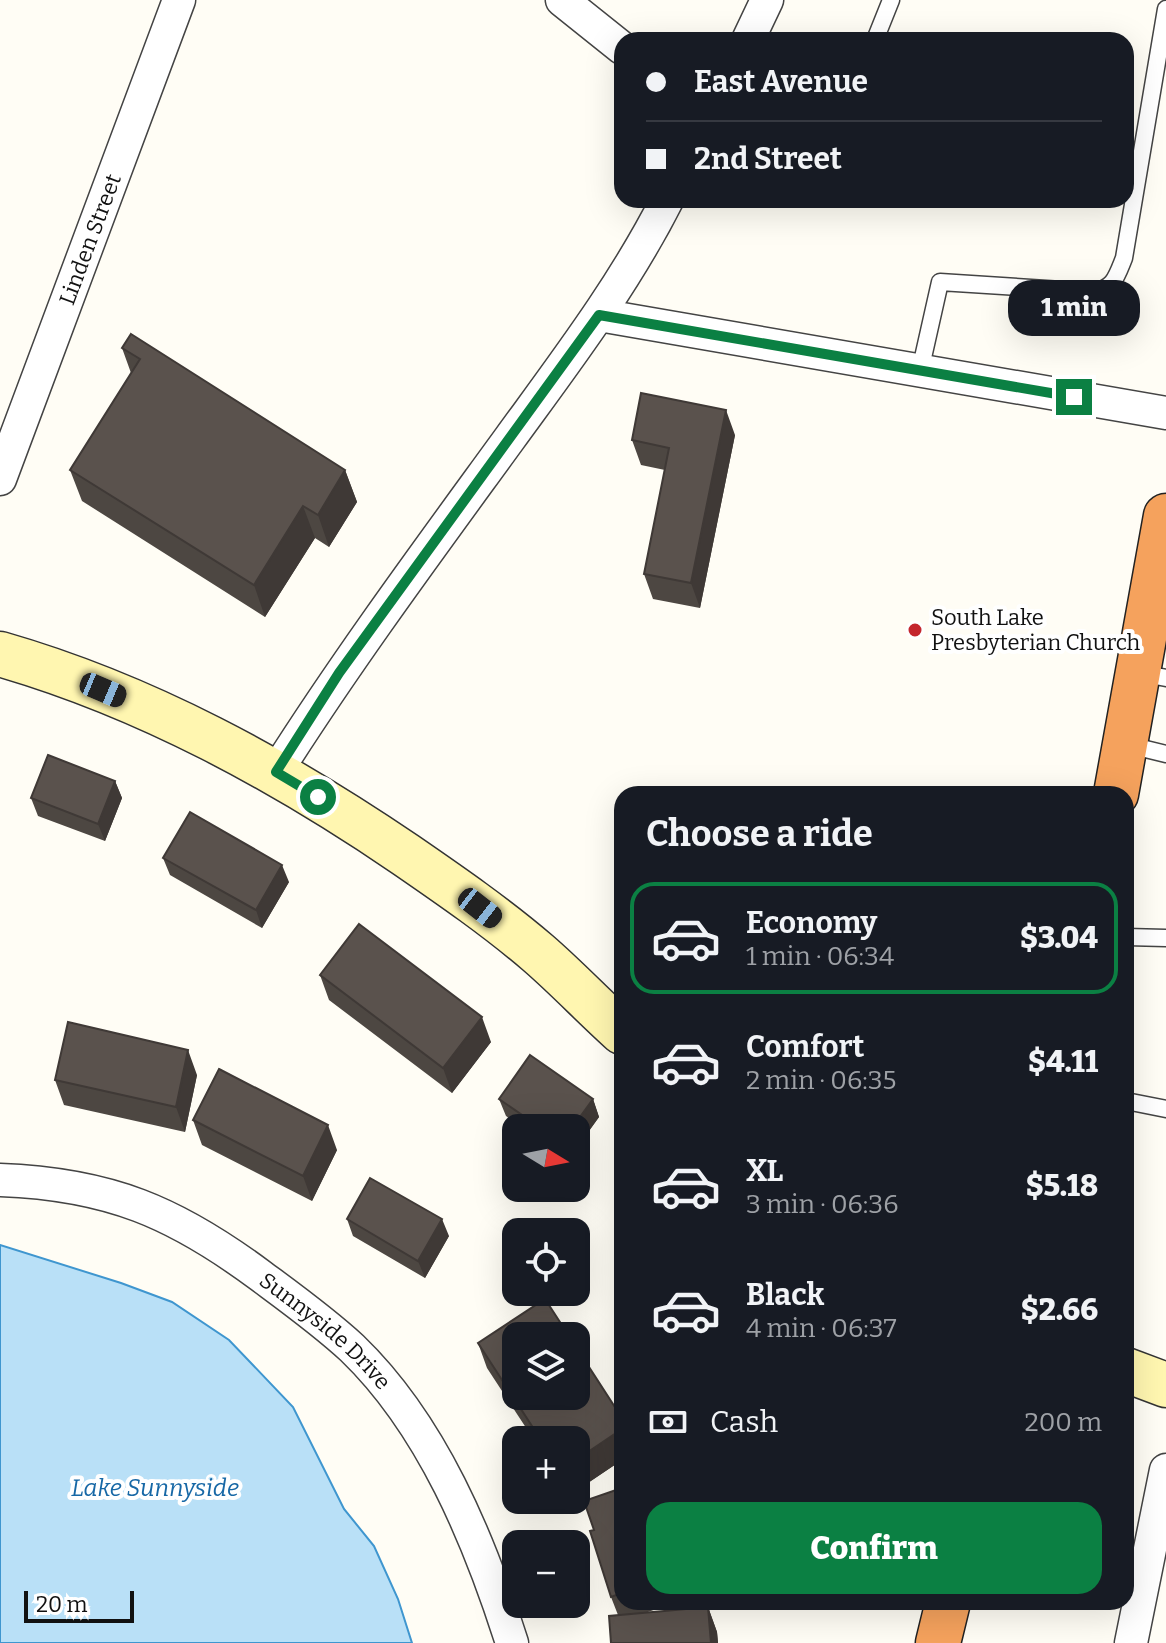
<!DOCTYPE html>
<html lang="en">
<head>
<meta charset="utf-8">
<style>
  :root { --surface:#171b24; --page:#20242c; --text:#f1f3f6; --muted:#9ea1a6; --line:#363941; --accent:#0b8043 }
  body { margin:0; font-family:Bitter,serif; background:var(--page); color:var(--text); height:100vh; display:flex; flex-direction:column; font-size:30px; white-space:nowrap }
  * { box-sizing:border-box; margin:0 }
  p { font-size:26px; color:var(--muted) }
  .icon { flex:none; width:44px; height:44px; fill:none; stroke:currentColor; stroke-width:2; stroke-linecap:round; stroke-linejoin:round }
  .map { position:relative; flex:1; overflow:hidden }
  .side { position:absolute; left:614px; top:786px; width:520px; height:824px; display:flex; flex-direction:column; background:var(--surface); border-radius:24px; box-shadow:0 8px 32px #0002 }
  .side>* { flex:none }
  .guide { position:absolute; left:614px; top:32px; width:520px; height:176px; border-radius:24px; box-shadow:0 8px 32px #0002; display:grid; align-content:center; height:176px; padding:0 32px; background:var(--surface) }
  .needle { width:52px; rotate:100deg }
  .tools { position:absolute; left:502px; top:1114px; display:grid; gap:16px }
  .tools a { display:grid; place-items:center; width:88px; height:88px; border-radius:16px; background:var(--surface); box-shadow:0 8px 32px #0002; font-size:40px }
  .scale { position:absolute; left:24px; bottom:20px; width:110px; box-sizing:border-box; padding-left:8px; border:4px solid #111; border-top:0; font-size:22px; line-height:28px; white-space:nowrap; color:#111; -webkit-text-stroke:6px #fff; paint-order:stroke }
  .end { position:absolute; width:36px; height:36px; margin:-18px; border:10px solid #0b8043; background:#fff; box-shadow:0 0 0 4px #fff }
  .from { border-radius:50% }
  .bubble { position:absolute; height:56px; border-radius:24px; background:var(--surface); box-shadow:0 8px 32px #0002; font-size:26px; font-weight:800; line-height:56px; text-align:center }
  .car { position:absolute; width:24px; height:48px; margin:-24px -12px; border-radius:10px; box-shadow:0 0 6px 2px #0007; background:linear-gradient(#222 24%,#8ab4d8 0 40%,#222 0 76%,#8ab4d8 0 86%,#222 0) }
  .guide b { display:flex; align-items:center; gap:28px; height:76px; font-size:30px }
  .guide b+b { border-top:2px solid var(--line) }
  .guide i { width:20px; height:20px; background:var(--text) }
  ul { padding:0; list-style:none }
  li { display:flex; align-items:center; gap:24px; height:112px; margin:0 16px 12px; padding:0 16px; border:4px solid transparent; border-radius:24px }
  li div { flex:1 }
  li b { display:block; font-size:30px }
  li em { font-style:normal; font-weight:800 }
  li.on { border-color:var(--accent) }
  li>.icon { width:72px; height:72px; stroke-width:1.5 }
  h2 { padding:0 32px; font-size:36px; line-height:96px }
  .pay { display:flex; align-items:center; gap:20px; height:88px; padding:0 32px; font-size:30px }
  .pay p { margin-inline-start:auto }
  .action { display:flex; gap:16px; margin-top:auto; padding:16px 32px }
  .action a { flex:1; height:92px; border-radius:24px; background:var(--accent); color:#fff; font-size:32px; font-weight:800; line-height:92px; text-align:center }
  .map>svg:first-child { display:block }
  .water { fill:#b9e0f7; stroke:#3f96cf; stroke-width:2 }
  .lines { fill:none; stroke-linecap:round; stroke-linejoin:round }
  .lane-casing { stroke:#444; stroke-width:19 }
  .street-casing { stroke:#444; stroke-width:35 }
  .secondary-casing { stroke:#333; stroke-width:47 }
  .highway-casing { stroke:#222; stroke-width:47 }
  .lane { stroke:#fff; stroke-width:16 }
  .street { stroke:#fff; stroke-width:32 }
  .secondary { stroke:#fff6b0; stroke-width:44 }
  .highway { stroke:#f5a25d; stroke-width:44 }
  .wall { fill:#4d4742 }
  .shaded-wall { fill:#3f3936 }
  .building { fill:#5a524d; stroke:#3f3936; stroke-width:2 }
  .route { stroke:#0b8043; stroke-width:10 }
  .poi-dot { fill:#c4262e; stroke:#fff; stroke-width:3 }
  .labels { text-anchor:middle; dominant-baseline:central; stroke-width:8; stroke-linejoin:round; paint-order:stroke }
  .street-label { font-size:22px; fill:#111; stroke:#fff }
  .poi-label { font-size:22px; fill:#111; stroke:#fff; text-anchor:start }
  .water-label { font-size:24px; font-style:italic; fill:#1768a6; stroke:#fff }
</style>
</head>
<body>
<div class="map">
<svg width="1166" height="1643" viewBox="0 0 1166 1643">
  <rect width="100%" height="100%" fill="#fffdf5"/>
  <path class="water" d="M0,1245L121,1283L172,1302L229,1340L293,1407L344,1509L374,1546L398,1599L412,1643H0Z"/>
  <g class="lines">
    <defs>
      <path id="lane" d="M875,40L891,0
        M920,371L940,282L1093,292C1114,288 1116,278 1124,258L1166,9
        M1139,673L1166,678
        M1125,744L1166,754
        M1126,937L1166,938
        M1126,1101L1166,1109"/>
      <g id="street">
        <path d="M562,0L622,48"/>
        <path d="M748,40L767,0"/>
        <path d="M599,315L1166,413"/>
        <path id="s1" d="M0,479L179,0"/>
        <path d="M276,772C349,657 430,548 510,438C566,361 624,285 667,200"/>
        <path id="s2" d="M0,1180C109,1184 175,1212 261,1276C292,1299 324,1322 352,1348C432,1425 479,1539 512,1643"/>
        <path d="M1131,1643L1166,1470"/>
      </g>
      <path id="secondary" d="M0,654C146,696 281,770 406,855C451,886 496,917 538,953C567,978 593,1006 622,1032
        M1126,1370L1166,1385"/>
      <path id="highway" d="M1116,794L1166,516
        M938,1643L948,1602"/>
    </defs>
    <use href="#lane" class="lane-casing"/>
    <use href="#street" class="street-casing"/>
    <use href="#secondary" class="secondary-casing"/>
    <use href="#highway" class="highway-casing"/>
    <use href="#lane" class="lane"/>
    <use href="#street" class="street"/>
    <use href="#secondary" class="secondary"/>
    <use href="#highway" class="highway"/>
  </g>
  <path class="wall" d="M122,348L345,470L357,502L329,547L315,538L265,617L82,501L70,470L131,373Z
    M735,435L700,608L653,599L644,574L665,470L641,465L632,440Z
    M115,781L122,798L105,841L38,816L31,798Z
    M163,858L289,882L262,928L170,875Z
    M320,975L491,1042L452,1093L329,1000Z
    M197,1075L185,1132L64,1105L55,1080Z
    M499,1099H593L599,1117L576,1149V1128H523L506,1116Z
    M193,1120L337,1150L312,1201L202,1145Z
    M347,1219L449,1236L425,1278L353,1236Z
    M478,1343L622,1460L576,1491V1440H534L487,1368Z
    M622,1488V1602H677L645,1613L708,1607L717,1632L718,1643H611L618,1615L611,1597L594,1530Z"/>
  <path class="shaded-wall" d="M726,410L735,435L700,608L691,583Z
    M345,470L357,502L329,547L318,515Z
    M303,506L315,538L265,617L254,585Z
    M115,781L122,798L105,841L98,824Z
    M282,865L289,882L262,928L256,910Z
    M482,1017L491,1042L452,1093L443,1068Z
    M188,1050L197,1075L185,1132L176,1107Z
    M593,1099L599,1117L576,1149V1128H572Z
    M328,1125L337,1150L312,1201L303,1176Z
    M442,1219L449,1236L425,1278L418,1261Z
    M622,1429V1460L576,1491V1460Z
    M708,1607L717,1632L718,1643H711Z"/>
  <path class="building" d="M131,334L345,470L318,515L303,506L254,585L70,470L140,359L122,348Z
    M641,393L726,410L691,583L644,574L669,448L632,440Z
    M48,755L115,781L98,824L31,798Z
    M190,812L282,865L256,910L163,858Z
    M359,924L482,1017L443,1068L320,975Z
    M68,1022L188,1050L176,1107L55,1080Z
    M530,1055L593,1099L572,1128H541L499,1099Z
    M219,1069L328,1125L303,1176L193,1120Z
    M370,1178L442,1219L418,1261L347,1219Z
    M545,1299L569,1336H516V1396H576V1347L622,1418V1429L576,1460V1440H541L478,1343Z
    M622,1488V1593L611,1597L590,1531L594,1530L584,1501Z
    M708,1607L711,1643H611L609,1616Z"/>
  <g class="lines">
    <path class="route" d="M318,797L276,772L339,673L599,315L1074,397"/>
  </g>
  <circle class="poi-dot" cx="915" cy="630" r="8"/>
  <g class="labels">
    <g class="street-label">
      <text stroke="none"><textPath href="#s1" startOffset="256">Linden Street</textPath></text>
      <text stroke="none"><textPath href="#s2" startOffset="368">Sunnyside Drive</textPath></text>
    </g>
    <g class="poi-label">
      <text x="931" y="617">South Lake<tspan x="931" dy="25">Presbyterian Church</tspan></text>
    </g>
    <g class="water-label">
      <text x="155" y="1488">Lake Sunnyside</text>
    </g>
  </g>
</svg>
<div class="tools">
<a><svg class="needle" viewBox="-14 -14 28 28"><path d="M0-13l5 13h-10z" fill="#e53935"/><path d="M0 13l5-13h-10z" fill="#9ea1a6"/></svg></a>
<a><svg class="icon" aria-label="locate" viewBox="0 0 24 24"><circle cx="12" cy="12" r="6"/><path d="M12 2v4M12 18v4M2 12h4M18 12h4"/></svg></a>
<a><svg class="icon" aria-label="layers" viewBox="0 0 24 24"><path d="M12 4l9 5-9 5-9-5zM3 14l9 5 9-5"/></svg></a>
<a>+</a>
<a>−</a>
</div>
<div class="scale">20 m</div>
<i class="end from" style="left:318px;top:797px"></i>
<i class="end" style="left:1074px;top:397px"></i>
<div class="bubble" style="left:1008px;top:280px;width:132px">1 min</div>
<i class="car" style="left:103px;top:690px;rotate:113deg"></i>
<i class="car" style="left:480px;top:908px;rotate:128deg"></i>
<div class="guide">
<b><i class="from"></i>East Avenue</b>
<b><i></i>2nd Street</b>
</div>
<section class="side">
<h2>Choose a ride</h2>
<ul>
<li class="on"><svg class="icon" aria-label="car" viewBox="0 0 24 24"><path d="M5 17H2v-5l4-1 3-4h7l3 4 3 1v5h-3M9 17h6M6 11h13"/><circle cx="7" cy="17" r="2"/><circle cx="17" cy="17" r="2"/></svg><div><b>Economy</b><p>1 min · 06:34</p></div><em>$3.04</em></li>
<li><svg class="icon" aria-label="car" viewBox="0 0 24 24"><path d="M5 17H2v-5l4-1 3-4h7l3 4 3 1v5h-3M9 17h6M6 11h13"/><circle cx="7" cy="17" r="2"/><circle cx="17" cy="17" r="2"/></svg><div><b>Comfort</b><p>2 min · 06:35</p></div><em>$4.11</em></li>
<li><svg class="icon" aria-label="car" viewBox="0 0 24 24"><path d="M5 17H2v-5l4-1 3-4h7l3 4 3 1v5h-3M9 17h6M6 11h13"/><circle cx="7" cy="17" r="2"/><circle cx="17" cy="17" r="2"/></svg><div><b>XL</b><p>3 min · 06:36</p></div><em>$5.18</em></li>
<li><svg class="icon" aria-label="car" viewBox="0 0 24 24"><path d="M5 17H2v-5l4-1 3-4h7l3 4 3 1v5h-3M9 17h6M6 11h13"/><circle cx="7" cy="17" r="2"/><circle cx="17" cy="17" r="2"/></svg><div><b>Black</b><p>4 min · 06:37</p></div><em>$2.66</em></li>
</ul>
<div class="pay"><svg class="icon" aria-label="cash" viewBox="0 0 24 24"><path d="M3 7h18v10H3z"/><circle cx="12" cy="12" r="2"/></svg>Cash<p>200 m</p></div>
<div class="action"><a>Confirm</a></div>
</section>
</div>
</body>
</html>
